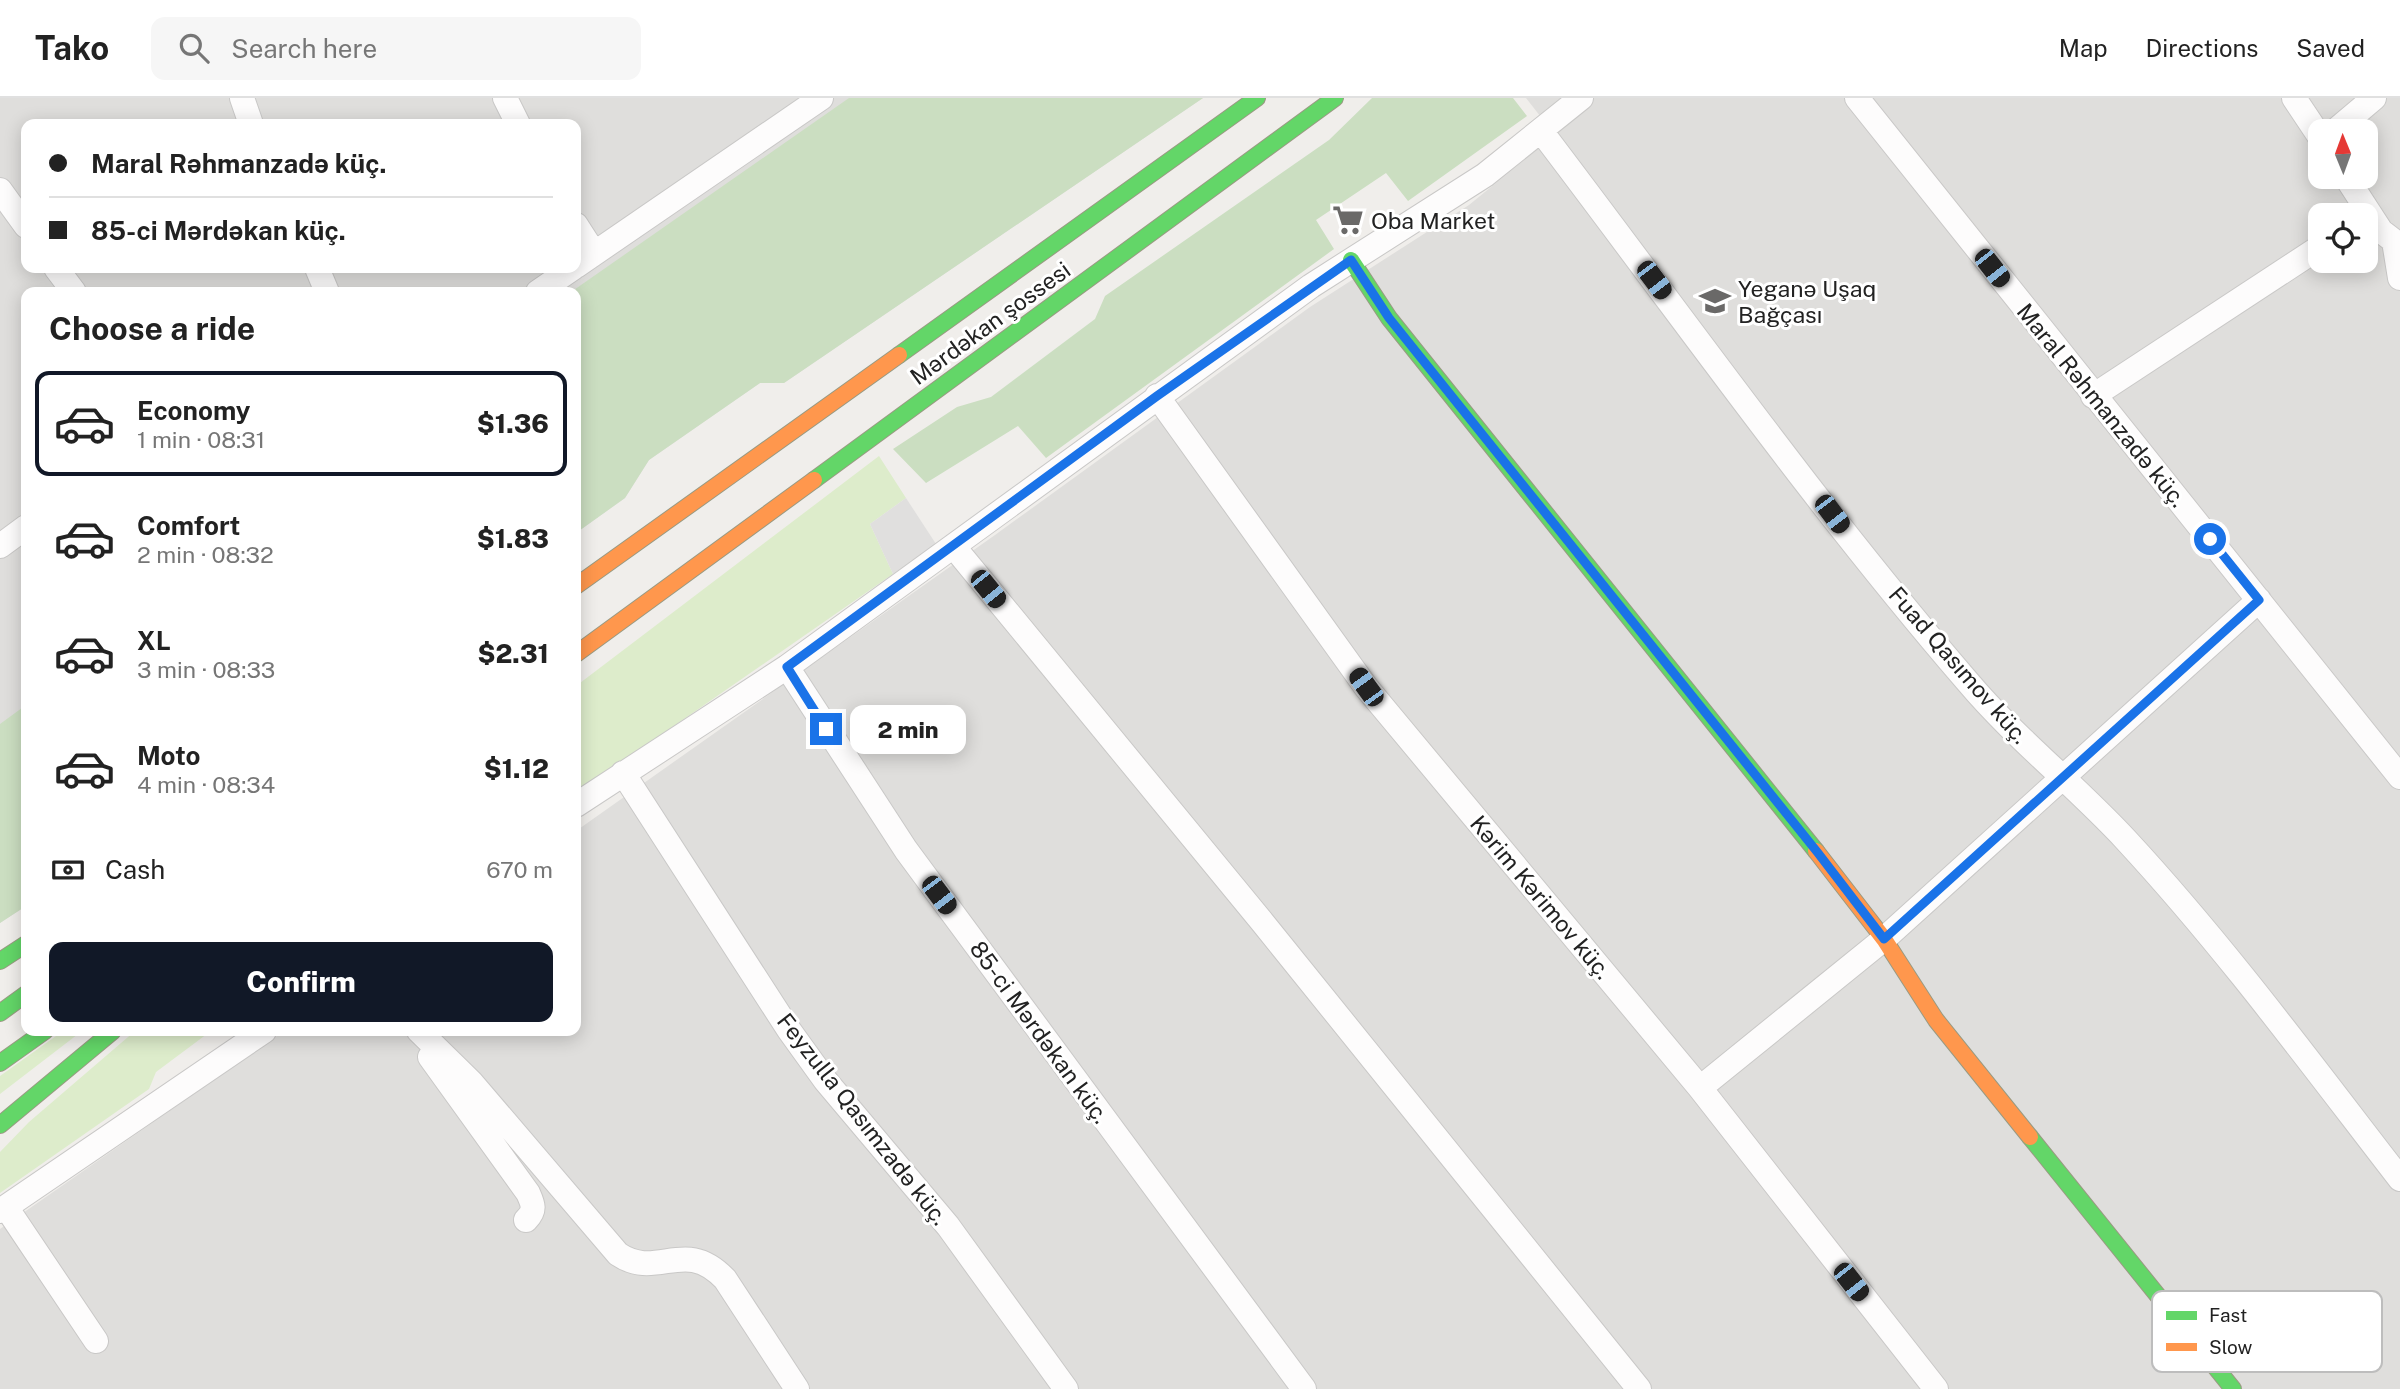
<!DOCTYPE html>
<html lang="en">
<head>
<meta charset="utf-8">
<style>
  :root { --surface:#fff; --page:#f6f6f6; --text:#222; --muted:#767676; --line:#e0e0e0; --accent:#111827 }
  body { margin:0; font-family:"Public Sans",sans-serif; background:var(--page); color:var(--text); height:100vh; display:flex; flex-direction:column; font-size:26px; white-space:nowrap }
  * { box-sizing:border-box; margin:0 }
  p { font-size:23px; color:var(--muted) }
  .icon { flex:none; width:38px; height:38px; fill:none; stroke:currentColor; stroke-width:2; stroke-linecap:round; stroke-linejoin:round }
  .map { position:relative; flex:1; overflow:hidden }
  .drawer { position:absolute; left:21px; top:189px; width:560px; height:749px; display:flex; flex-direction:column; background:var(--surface); border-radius:14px; box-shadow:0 4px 18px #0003 }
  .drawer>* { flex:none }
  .hud { position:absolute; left:21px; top:21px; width:560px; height:154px; border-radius:14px; box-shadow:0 4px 18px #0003; display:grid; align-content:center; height:154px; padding:0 28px; background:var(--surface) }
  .needle { width:46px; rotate:359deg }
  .buttons { position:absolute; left:2308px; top:21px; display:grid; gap:14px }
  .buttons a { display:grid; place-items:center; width:70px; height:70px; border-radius:14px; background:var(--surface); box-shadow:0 4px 18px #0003; font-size:35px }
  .end { position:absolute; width:32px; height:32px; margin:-16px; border:9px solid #1a73e8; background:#fff; box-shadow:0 0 0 4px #fff }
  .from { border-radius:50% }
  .bubble { position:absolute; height:49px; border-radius:14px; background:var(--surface); box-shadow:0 4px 18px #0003; font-size:23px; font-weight:800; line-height:49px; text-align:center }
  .car { position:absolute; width:21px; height:42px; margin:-21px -10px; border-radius:9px; box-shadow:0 0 5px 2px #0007; background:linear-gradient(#222 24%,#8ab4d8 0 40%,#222 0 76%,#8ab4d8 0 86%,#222 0) }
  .hud b { display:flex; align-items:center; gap:24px; height:66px; font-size:26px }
  .hud b+b { border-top:2px solid var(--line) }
  .hud i { width:18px; height:18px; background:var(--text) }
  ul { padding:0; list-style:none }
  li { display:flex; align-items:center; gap:21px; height:105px; margin:0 14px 10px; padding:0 14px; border:4px solid transparent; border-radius:14px }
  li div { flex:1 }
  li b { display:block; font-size:26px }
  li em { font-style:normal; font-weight:800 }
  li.on { border-color:var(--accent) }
  li>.icon { width:63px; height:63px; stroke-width:1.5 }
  h2 { padding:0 28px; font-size:32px; line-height:84px }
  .pay { display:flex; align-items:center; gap:18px; height:77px; padding:0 28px; font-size:26px }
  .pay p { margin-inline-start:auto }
  .cta { display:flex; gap:14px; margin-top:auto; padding:14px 28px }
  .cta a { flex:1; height:80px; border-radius:14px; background:var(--accent); color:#fff; font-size:28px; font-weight:800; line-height:80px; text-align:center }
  header { display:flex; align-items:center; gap:42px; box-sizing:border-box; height:98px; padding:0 35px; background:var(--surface); border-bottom:2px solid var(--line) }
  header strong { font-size:33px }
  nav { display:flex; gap:38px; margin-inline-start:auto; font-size:24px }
  .search { width:490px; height:63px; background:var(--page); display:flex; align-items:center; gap:18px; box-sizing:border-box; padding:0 24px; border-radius:14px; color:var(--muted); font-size:26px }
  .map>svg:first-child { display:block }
  .residential { fill:#dfdedc; fill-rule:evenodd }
  .grass { fill:#ddeccb }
  .forest { fill:#cbdec1 }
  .parking { fill:#e0dfde }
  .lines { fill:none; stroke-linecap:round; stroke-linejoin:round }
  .street-casing { stroke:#c9c8c7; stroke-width:26 }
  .fast-casing { stroke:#999a82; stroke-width:18 }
  .slow-casing { stroke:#999a82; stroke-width:18 }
  .street { stroke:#fdfcfc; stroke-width:24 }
  .fast { stroke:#63d668; stroke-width:16 }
  .slow { stroke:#ff974d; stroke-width:16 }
  .route { stroke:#1a73e8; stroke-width:9 }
  .labels { text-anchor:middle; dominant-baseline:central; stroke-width:6; stroke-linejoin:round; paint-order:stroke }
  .poi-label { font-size:23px; fill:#222; stroke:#fff; text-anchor:start }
  .street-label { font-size:23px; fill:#222; stroke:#fff }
  .key { fill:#fff; stroke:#bdbdbd; stroke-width:2 }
  .key-label { font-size:19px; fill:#222 }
</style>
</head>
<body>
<header>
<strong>Tako</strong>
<div class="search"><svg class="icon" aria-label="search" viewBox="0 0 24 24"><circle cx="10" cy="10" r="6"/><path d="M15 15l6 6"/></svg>Search here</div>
<nav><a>Map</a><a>Directions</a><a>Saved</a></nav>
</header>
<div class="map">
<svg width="2400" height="1291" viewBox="0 0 2400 1291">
  <rect width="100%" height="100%" fill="#f0eeeb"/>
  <path class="residential" d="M0,0H1203L784,285H760L649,362L625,400L576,435V194H26V808L0,825ZM26,26H576V170H26Z
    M1526,0H2400V1291H0V1131L284,933H576V733L995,437L1310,209L1469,107L1555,37ZM2320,33H2366V79H2320ZM2320,117H2366V163H2320Z"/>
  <path class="grass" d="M879,358L906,400L870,426L893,476L576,696V588Z
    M63,933H82L0,996V978Z
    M135,933H211L156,974L149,991L0,1095V1054L29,1024Z"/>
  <path class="forest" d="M849,0H1203L784,285H760L649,362L625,400L576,435V194H571Z
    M1372,0H1513L1527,18L1408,103L1386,75L1316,122L1334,151L1046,360L1018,328L926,385L893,351L957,309L991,299L1095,221L1105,198L1329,42Z
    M26,607V808L0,825V626Z"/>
  <path class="parking" d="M906,400L936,446L893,476L870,426Z"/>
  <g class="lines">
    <defs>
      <path id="street" d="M242,0L251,26
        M505,0L518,26
        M1857,0L2400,679
        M2294,0L2320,39
        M1541,33C1681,217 1816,408 1967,583C2015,640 2075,687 2126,742C2225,849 2311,966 2400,1081
        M2335,33L2374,0
        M2346,79L2381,133L2394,143L2400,180
        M0,92L26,128
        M576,127L594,155
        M576,168L821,0
        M56,170L74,194
        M317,170L327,194
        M538,194L573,170
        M1157,298L1366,589L1700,990L1936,1291
        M2093,298L2320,149
        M0,448L26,429
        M954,449L1263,825L1639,1291
        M787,569L906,752L1304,1291
        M623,675L789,932L825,982L948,1128L1066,1291
        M576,707L787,569L1311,188L1485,77L1581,0
        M419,933L471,984L618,1156C658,1183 684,1138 725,1181L797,1291
        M430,959L528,1095C533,1106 536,1112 526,1122
        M1700,990L1884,841L2259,502
        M6,1109L96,1243
        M0,1113L264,933"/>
      <path id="fast" d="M1351,162L1389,220L1816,753
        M899,257L1257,0
        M814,382L1335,0
        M0,863L26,846
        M0,915L26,896
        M0,965L45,933
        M0,1027L113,933
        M2030,1039L2233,1291"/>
      <path id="slow" d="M576,488L899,257
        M576,556L814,382
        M1816,753L1884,841L1936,922L2030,1039"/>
    </defs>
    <use href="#street" class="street-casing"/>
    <use href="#fast" class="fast-casing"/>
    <use href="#slow" class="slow-casing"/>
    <use href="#street" class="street"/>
    <use href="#fast" class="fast"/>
    <use href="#slow" class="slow"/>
  </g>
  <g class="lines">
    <path class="route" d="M826,631L787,569L1157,298L1351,162L1389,220L1818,755L1884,841L2259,502L2210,441"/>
  </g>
  <defs>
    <symbol id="supermarket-bare" viewBox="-9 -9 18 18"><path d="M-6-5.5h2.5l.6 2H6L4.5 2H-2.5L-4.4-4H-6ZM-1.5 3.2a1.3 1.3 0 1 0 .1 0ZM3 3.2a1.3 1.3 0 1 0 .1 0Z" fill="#6a6968" stroke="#fff" stroke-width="2.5" paint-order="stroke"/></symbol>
    <symbol id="school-bare" viewBox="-9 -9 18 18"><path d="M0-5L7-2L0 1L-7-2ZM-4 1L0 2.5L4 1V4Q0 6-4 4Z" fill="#6a6968" stroke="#fff" stroke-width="2.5" paint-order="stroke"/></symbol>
  </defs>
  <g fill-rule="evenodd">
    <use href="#supermarket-bare" x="1326" y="100" width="44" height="44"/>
    <use href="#school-bare" x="1693" y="181" width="44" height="44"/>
  </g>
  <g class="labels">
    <g class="poi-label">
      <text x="1371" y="122">Oba Market</text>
      <text x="1738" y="190">Yeganə Uşaq<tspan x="1738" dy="26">Bağçası</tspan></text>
    </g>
    <g class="street-label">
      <text transform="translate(990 225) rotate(-36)">Mərdəkan şossesi</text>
      <text transform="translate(2102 307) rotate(51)">Maral Rəhmanzadə küç.</text>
      <text transform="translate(1959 567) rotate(49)">Fuad Qasımov küç.</text>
      <text transform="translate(1541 799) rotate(50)">Kərim Kərimov küç.</text>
      <text transform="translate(1040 934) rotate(54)">85-ci Mərdəkan küç.</text>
      <text transform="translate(863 1021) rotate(52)">Feyzulla Qasımzadə küç.</text>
    </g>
  </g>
  <rect x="2152" y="1193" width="230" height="81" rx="10" class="key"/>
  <rect x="2166" y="1213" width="31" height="9" fill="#63d668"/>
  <rect x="2166" y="1245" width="31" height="8" fill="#ff974d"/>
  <g class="key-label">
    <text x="2209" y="1224">Fast</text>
    <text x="2209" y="1256">Slow</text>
  </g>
</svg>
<div class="buttons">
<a><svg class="needle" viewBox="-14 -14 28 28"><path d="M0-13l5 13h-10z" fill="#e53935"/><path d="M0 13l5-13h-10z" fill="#767676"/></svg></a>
<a><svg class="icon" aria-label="locate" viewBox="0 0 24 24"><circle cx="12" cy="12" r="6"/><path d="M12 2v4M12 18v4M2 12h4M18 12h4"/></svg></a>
</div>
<i class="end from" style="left:2210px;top:441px"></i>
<i class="end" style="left:826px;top:631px"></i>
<div class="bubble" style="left:850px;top:607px;width:116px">2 min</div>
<i class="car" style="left:1992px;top:170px;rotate:142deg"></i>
<i class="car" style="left:1654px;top:182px;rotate:143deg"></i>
<i class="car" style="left:1832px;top:416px;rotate:143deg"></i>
<i class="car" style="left:988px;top:491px;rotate:141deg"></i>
<i class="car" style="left:1366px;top:589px;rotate:324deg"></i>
<i class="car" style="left:939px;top:797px;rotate:143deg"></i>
<i class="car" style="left:1851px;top:1184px;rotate:142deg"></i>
<div class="hud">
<b><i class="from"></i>Maral Rəhmanzadə küç.</b>
<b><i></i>85-ci Mərdəkan küç.</b>
</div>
<section class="drawer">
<h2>Choose a ride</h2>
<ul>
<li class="on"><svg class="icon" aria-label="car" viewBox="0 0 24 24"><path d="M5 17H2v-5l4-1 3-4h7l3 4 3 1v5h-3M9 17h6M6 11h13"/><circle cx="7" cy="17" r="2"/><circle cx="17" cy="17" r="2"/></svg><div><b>Economy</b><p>1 min · 08:31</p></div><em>$1.36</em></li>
<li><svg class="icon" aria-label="car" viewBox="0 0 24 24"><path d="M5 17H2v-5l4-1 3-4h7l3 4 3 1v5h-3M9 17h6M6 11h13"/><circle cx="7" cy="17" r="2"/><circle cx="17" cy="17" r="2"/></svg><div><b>Comfort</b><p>2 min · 08:32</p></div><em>$1.83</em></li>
<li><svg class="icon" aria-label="car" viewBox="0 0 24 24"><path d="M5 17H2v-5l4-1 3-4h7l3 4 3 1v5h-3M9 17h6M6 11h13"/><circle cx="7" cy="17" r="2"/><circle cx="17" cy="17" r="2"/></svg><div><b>XL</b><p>3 min · 08:33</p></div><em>$2.31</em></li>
<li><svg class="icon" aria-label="car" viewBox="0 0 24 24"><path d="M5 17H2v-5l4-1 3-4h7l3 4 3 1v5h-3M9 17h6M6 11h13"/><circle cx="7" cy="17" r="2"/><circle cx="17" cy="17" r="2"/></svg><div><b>Moto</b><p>4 min · 08:34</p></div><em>$1.12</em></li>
</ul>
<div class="pay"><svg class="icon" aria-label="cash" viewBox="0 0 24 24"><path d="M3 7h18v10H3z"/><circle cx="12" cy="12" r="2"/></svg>Cash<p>670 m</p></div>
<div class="cta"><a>Confirm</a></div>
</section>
</div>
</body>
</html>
